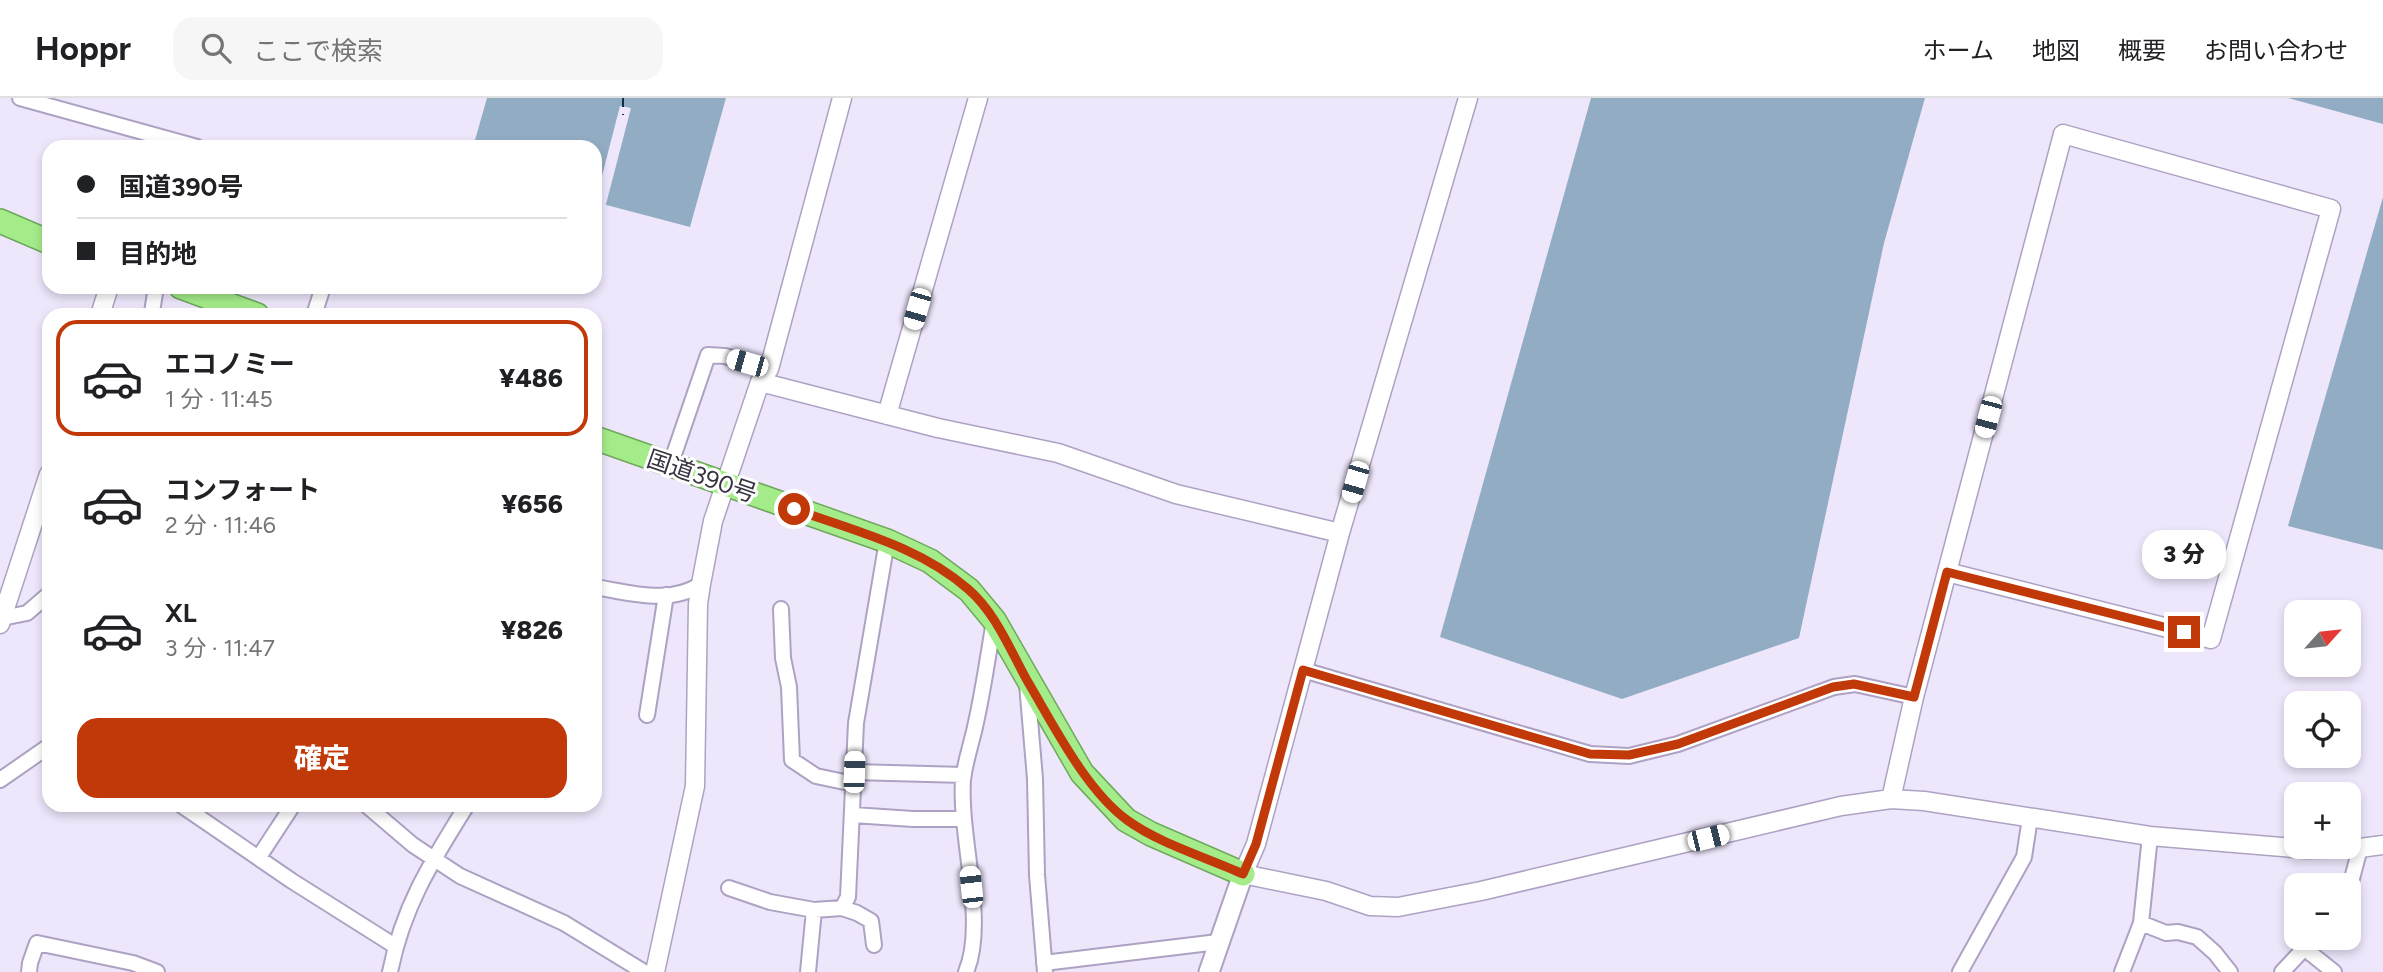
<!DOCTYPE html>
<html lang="ja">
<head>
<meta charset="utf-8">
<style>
  :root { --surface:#fff; --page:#f6f6f6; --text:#202124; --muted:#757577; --line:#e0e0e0; --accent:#c13909 }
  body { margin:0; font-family:Figtree,"Noto Sans JP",sans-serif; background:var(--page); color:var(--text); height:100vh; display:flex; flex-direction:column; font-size:26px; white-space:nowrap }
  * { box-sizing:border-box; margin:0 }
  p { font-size:23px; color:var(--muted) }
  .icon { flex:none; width:38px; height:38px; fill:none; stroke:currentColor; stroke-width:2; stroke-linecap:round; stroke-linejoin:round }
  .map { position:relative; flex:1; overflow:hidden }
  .panel { position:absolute; left:42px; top:210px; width:560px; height:504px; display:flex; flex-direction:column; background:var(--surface); border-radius:21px; box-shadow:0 4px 10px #0003 }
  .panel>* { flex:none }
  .guide { position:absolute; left:42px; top:42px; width:560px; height:154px; border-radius:21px; box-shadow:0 4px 10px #0003; display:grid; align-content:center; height:154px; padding:0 35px; background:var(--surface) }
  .needle { width:46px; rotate:63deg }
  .tools { position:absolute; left:2284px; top:502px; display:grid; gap:14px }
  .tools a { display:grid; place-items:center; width:77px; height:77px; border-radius:14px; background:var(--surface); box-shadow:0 4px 10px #0003; font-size:35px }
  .end { position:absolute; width:32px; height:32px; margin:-16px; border:9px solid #c13909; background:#fff; box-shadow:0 0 0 4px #fff }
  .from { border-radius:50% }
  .bubble { position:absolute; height:49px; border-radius:21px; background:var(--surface); box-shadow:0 4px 10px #0003; font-size:23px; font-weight:800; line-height:49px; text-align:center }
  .car { position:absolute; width:21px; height:42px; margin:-21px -10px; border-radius:9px; box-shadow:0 0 5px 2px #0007; background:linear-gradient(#fff 24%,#345 0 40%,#fff 0 76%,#345 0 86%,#fff 0) }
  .guide b { display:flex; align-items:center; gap:24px; height:66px; font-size:26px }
  .guide b+b { border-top:2px solid var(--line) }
  .guide i { width:18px; height:18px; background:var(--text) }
  ul { padding:12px 0 0; list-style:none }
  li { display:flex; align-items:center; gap:21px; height:116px; margin:0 14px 10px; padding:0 21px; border:4px solid transparent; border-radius:21px }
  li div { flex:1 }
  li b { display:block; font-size:26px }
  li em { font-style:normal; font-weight:800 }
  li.selected { border-color:var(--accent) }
  li>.icon { width:63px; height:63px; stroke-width:1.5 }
  .cta { display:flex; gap:14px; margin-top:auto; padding:14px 35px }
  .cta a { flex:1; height:80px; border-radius:21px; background:var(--accent); color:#fff; font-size:28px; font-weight:800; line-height:80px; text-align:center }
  header { display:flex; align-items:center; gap:42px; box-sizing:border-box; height:98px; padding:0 35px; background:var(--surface); border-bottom:2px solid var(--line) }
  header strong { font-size:33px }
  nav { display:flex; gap:38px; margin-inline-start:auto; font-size:24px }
  .search { width:490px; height:63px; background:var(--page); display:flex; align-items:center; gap:18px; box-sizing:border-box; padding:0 24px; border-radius:21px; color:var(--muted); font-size:26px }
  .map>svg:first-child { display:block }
  .water { fill:#92adc3 }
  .pier { fill:#eee7fc }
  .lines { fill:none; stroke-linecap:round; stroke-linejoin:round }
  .ferry { stroke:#0b2f46; stroke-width:2; stroke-dasharray:9 7; stroke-linecap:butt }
  .minor-casing { stroke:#ada2c3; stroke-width:18 }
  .tertiary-casing { stroke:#ada2c3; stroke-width:21 }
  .secondary-casing { stroke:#ada2c3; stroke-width:23 }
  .trunk-casing { stroke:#6fa85d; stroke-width:26 }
  .minor { stroke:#fff; stroke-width:14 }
  .tertiary { stroke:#fff; stroke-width:18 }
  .secondary { stroke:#fff; stroke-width:19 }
  .trunk { stroke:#a4ec8a; stroke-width:23 }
  .route { stroke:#c13909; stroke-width:9 }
  .labels { text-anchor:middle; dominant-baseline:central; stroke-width:6; stroke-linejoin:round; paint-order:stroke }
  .street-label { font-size:24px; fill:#383340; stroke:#fff }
</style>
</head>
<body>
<header>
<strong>Hoppr</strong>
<div class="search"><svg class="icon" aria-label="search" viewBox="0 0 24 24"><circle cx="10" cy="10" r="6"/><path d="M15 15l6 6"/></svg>ここで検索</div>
<nav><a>ホーム</a><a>地図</a><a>概要</a><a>お問い合わせ</a></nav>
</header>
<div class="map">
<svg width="2383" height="874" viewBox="0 0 2383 874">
  <rect width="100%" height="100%" fill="#eee7fc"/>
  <path class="water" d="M487,0H726L690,129L595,104V49H473Z
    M1591,0H1925L1884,145L1799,540L1622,601L1440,539Z
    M2288,0H2383V26Z
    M2383,99V452L2288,428Z"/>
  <path class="pier" d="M620,8L631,10L605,110L595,107V105Z"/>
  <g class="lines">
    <path class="ferry" d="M623,0V17"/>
    <defs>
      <path id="minor" d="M20,0L197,49
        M155,217L152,214L156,189
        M314,217L323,189
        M670,368L708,257L725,258L769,271
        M595,492L601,490C634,496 672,506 701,486
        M781,511L783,560L789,589L792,662L816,678L854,686
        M2,520L27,515L49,496
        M1303,572L1590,656L1629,658L1678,646L1834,589L1855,586L1914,599
        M1027,586L1035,681L1037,777L1045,874
        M647,617L666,497
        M854,674L964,677
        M0,682L49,648
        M181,707L292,783L395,848
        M366,707L413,747L460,778L564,825L644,874
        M853,717L913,721H964
        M259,759L293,707
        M729,790L770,804L814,812L842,810L848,799L856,625L887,443
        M2348,796L2360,750
        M842,810L857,815L871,823L874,847
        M2141,825L2166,835L2178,834L2197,839L2215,855L2230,874
        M2304,850L2334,874
        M1044,865L1218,844
        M29,874L30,865L37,845L133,865L157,874
        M390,874C403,808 432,763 467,707
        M808,874L814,812
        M966,874C987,824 959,739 963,682C965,664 971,647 975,629C983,594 988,558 994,523
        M1960,874L2024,759L2030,720
        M2122,874L2141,825L2150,738
        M2282,874L2314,840"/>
      <path id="tertiary" d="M1468,0L1340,435L1256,746L1243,776L1326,793L1370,808L1398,809L1481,793L1841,708L1891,701L1924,703L2150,738L2305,751L2360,750L2383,747
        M2063,36L2331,111L2211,541L1947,474Z
        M100,217L109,189
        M760,284L938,330L1058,355L1176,396L1340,435
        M887,317L978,0
        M0,526L49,376
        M1891,701L1914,599L1947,474
        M655,874L695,688L698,506L701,486L713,423L760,284L769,271L842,0"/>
      <path id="secondary" d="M1209,874L1243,776"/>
      <path id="trunk" d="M0,123L49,144
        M181,189L257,217
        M595,340L887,443L930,463L969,492L994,522L1082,675L1126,722L1151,736L1243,776"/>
    </defs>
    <use href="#minor" class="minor-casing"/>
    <use href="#tertiary" class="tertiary-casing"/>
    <use href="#secondary" class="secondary-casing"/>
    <use href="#trunk" class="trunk-casing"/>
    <use href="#minor" class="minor"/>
    <use href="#tertiary" class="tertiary"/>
    <use href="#secondary" class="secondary"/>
    <use href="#trunk" class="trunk"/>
  </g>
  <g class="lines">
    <path class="route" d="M794,411C854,433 919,448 968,491C996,515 1010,552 1028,584C1054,628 1086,692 1127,722C1158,745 1208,760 1243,776L1256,746L1303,572L1590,656L1629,657L1678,646L1833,589L1854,586L1914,599L1947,474L2184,534"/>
  </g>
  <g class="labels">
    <g class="street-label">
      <text transform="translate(702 378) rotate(19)">国道390号</text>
    </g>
  </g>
</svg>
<div class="tools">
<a><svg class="needle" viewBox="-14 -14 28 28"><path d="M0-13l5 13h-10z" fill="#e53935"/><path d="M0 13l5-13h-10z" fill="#757577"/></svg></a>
<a><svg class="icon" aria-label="locate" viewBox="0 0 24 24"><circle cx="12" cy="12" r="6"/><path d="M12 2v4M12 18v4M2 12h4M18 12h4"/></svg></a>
<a>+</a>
<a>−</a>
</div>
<i class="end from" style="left:794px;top:411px"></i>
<i class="end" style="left:2184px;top:534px"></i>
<div class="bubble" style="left:2142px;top:432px;width:84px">3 分</div>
<i class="car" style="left:917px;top:211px;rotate:196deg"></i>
<i class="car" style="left:747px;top:265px;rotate:286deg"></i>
<i class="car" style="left:1988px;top:319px;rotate:195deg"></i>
<i class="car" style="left:1355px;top:384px;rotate:196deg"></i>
<i class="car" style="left:854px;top:674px;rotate:2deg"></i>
<i class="car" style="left:1708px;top:740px;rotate:76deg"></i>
<i class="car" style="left:971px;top:789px;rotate:354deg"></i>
<div class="guide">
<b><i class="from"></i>国道390号</b>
<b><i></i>目的地</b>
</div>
<section class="panel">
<ul>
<li class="selected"><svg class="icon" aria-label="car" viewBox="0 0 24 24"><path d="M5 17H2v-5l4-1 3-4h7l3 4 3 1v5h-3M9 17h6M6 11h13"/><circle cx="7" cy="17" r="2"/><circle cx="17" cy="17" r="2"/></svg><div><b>エコノミー</b><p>1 分 · 11:45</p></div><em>¥486</em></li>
<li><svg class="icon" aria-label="car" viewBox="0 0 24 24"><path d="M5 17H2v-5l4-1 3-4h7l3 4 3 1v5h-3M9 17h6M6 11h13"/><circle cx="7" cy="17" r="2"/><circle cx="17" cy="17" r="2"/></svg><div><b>コンフォート</b><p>2 分 · 11:46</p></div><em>¥656</em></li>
<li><svg class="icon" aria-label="car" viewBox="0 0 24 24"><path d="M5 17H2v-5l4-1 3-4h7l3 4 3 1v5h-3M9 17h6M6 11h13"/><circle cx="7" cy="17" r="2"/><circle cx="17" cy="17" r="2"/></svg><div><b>XL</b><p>3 分 · 11:47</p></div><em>¥826</em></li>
</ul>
<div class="cta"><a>確定</a></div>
</section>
</div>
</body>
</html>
